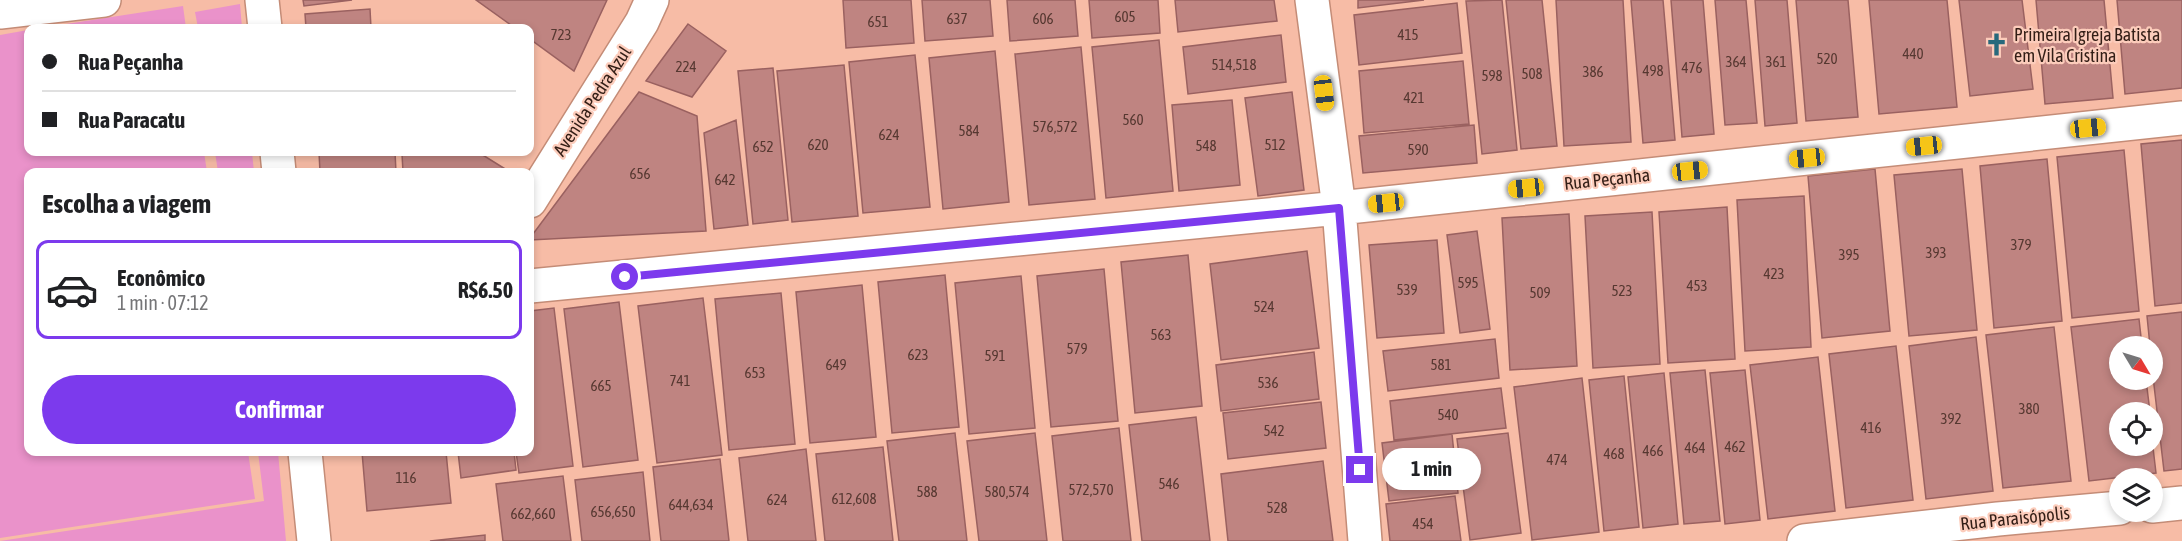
<!DOCTYPE html>
<html lang="pt">
<head>
<meta charset="utf-8">
<style>
  :root { --surface:#fff; --page:#f6f6f6; --text:#202124; --muted:#757577; --line:#e0e0e0; --accent:#7c3aed }
  body { margin:0; font-family:"Asap Condensed",sans-serif; background:var(--page); color:var(--text); height:100vh; display:flex; flex-direction:column; font-size:22px; white-space:nowrap }
  * { box-sizing:border-box; margin:0 }
  p { font-size:20px; color:var(--muted) }
  .icon { flex:none; width:33px; height:33px; fill:none; stroke:currentColor; stroke-width:2; stroke-linecap:round; stroke-linejoin:round }
  .map { position:relative; flex:1; overflow:hidden }
  .drawer { position:absolute; left:24px; top:168px; width:510px; height:288px; display:flex; flex-direction:column; background:var(--surface); border-radius:12px; box-shadow:0 3px 9px #0003 }
  .drawer>* { flex:none }
  .banner { position:absolute; left:24px; top:24px; width:510px; height:132px; border-radius:12px; box-shadow:0 3px 9px #0003; display:grid; align-content:center; height:132px; padding:0 18px; background:var(--surface) }
  .needle { width:39px; rotate:128deg }
  .controls { position:absolute; left:2109px; top:336px; display:grid; gap:12px }
  .controls a { display:grid; place-items:center; width:54px; height:54px; border-radius:50%; background:var(--surface); box-shadow:0 3px 9px #0003; font-size:30px }
  .end { position:absolute; width:27px; height:27px; margin:-14px; border:8px solid #7c3aed; background:#fff; box-shadow:0 0 0 3px #fff }
  .from { border-radius:50% }
  .bubble { position:absolute; height:42px; border-radius:21px; background:var(--surface); box-shadow:0 3px 9px #0003; font-size:20px; font-weight:700; line-height:42px; text-align:center }
  .car { position:absolute; width:18px; height:36px; margin:-18px -9px; border-radius:8px; box-shadow:0 0 4px 2px #0007; background:linear-gradient(#f5c518 24%,#345 0 40%,#f5c518 0 76%,#345 0 86%,#f5c518 0) }
  .banner b { display:flex; align-items:center; gap:21px; height:57px; font-size:22px }
  .banner b+b { border-top:2px solid var(--line) }
  .banner i { width:15px; height:15px; background:var(--text) }
  ul { padding:0; list-style:none }
  li { display:flex; align-items:center; gap:18px; height:99px; margin:0 12px 9px; padding:0 6px; border:3px solid var(--line); border-radius:12px }
  li div { flex:1 }
  li b { display:block; font-size:22px }
  li em { font-style:normal; font-weight:700 }
  li.active { border-color:var(--accent) }
  li>.icon { width:54px; height:54px; stroke-width:1.5 }
  h2 { padding:0 18px; font-size:27px; line-height:72px }
  .action { display:flex; gap:12px; margin-top:auto; padding:12px 18px }
  .action a { flex:1; height:69px; border-radius:36px; background:var(--accent); color:#fff; font-size:24px; font-weight:700; line-height:69px; text-align:center }
  .map>svg:first-child { display:block }
  .grass { fill:#ea92ca }
  .building { fill:#bf8481; stroke:#9a6160; stroke-width:1.5 }
  .lines { fill:none; stroke-linecap:round; stroke-linejoin:round }
  .street-casing { stroke:#c48c77; stroke-width:36 }
  .secondary-casing { stroke:#c48c77; stroke-width:36 }
  .street { stroke:#fff; stroke-width:33 }
  .secondary { stroke:#fff; stroke-width:33 }
  .route { stroke:#7c3aed; stroke-width:8 }
  .labels { text-anchor:middle; dominant-baseline:central; stroke-width:4.5; stroke-linejoin:round; paint-order:stroke }
  .number-label { font-size:15px; fill:#563831 }
  .poi-label { font-size:18px; fill:#331e16; stroke:#fcccbb; text-anchor:start }
  .street-label { font-size:18px; fill:#331e16; stroke:#fcccbb }
</style>
</head>
<body>
<div class="map">
<svg width="2182" height="541" viewBox="0 0 2182 541">
  <rect width="100%" height="100%" fill="#f7bca6"/>
  <path class="grass" d="M240,4L242,28H198L195,12Z
    M183,6L186,28H40Z
    M28,30V152H204L207,172H28V452H248L255,499L0,538V35Z
    M215,152H252L254,172H218Z
    M258,452H278L286,541H0L264,501Z"/>
  <path class="building" d="M303,0H352L304,6Z
    M476,0H607L574,71L530,39V28H515Z
    M843,0H911L914,43L846,48Z
    M922,0H990L993,36L925,41Z
    M1007,0H1075L1078,36L1010,41Z
    M1089,0H1158L1160,33L1092,38Z
    M1175,0H1274L1277,21L1178,32Z
    M1358,0H1424L1358,8Z
    M1502,0L1517,150L1482,154L1466,1Z
    M1506,0H1542L1557,146L1521,149Z
    M1556,0H1623L1631,142L1564,146Z
    M1631,0H1663L1675,140L1643,143Z
    M1671,0H1703L1714,134L1682,137Z
    M1715,0H1746L1757,123L1725,125Z
    M1755,0H1787L1797,123L1765,126Z
    M1796,0H1848L1858,117L1806,121Z
    M1869,0H1947L1957,107L1879,114Z
    M1959,0H2022L2033,89L1970,96Z
    M2036,0H2104L2113,98L2045,104Z
    M2117,0H2182V88L2125,94Z
    M1457,3L1462,53L1359,65L1354,15Z
    M370,9L371,28H306L305,14Z
    M688,24L726,51L692,97L646,81Z
    M1281,35L1286,82L1188,94L1183,47Z
    M1159,40L1173,191L1106,198L1092,47Z
    M1081,47L1095,199L1029,205L1015,54Z
    M995,51L1009,202L943,209L929,58Z
    M915,55L930,207L863,213L849,62Z
    M1463,61L1469,124L1364,133L1359,71Z
    M844,65L858,216L792,222L777,71Z
    M773,68L788,220L753,224L738,71Z
    M639,92L697,116L706,231L530,240V238Z
    M1292,92L1304,190L1258,196L1245,98Z
    M1232,100L1240,185L1179,191L1172,105Z
    M736,120L748,225L714,229L704,133Z
    M1474,125L1477,163L1363,173L1359,136Z
    M2182,140V303L2155,306L2141,144Z
    M2124,150L2139,311L2072,318L2057,157Z
    M319,152H395L396,172H320Z
    M418,152H478L510,172H403L402,154Z
    M2047,159L2062,321L1994,328L1980,166Z
    M1875,169L1890,331L1822,338L1808,176Z
    M1962,169L1977,330L1909,336L1894,175Z
    M1804,196L1811,347L1745,351L1737,200Z
    M1727,207L1735,359L1668,363L1659,212Z
    M1652,212L1660,364L1593,368L1585,216Z
    M1569,214L1577,366L1510,370L1502,218Z
    M1477,231L1490,329L1460,333L1447,235Z
    M1437,240L1444,333L1377,338L1369,245Z
    M1307,251L1319,348L1221,360L1210,264Z
    M1188,255L1202,406L1135,413L1121,262Z
    M1104,269L1118,421L1051,427L1037,276Z
    M945,275L959,427L892,433L878,282Z
    M1021,276L1035,428L969,434L955,283Z
    M862,285L876,437L810,443L796,292Z
    M781,293L795,444L729,450L715,299Z
    M703,298L722,455L657,463L638,306Z
    M619,302L638,460L583,467L564,309Z
    M554,308L573,466L519,473L516,452H530V311Z
    M2182,312V469L2164,471L2152,368V346H2150L2147,316Z
    M2139,319L2142,346H2120V380H2146L2150,412H2120V446H2152V439L2156,473L2089,481L2071,327Z
    M2054,327L2071,481L2003,488L1986,335Z
    M1976,337L1993,491L1926,499L1909,346Z
    M1495,339L1499,378L1388,391L1383,351Z
    M1896,346L1913,500L1846,508L1829,354Z
    M1314,352L1319,399L1221,411L1216,365Z
    M1818,357L1835,511L1768,519L1750,365Z
    M1705,370L1720,521L1684,524L1670,373Z
    M1745,370L1760,520L1725,524L1710,373Z
    M1664,373L1678,524L1643,528L1628,377Z
    M1624,376L1639,527L1604,531L1589,380Z
    M1582,378L1599,532L1532,540L1514,387Z
    M1501,388L1506,428L1394,440L1390,401Z
    M1321,402L1326,448L1228,459L1223,413Z
    M1196,417L1210,541H1142L1129,425Z
    M1119,428L1131,541H1063L1052,436Z
    M955,433L967,541H899L887,441Z
    M1035,433L1047,541H979L967,441Z
    M1508,433L1521,533L1470,540L1457,439Z
    M1452,434L1458,493L1389,501L1382,443Z
    M883,447L893,541H825L816,454Z
    M806,449L816,541H748L739,458Z
    M362,452H446L451,503L367,511Z
    M458,452H514L516,470L461,478Z
    M720,459L729,541H661L653,467Z
    M1323,461L1333,541H1228L1221,474Z
    M643,472L650,541H582L575,480Z
    M563,476L571,541H503L496,484Z
    M1455,496L1461,541H1390L1386,504Z
    M485,535V541H430Z"/>
  <g class="lines">
    <defs>
      <path id="street" d="M1312,0L1339,208L1365,541
        M530,201L642,22L652,0
        M530,286L1339,208L2182,118
        M2152,506L2182,503
        M1804,541L1998,519L2120,508"/>
      <path id="secondary" d="M262,0L265,28
        M0,12L104,0
        M277,152L279,172
        M305,452L314,541"/>
    </defs>
    <use href="#street" class="street-casing"/>
    <use href="#secondary" class="secondary-casing"/>
    <use href="#street" class="street"/>
    <use href="#secondary" class="secondary"/>
  </g>
  <g class="lines">
    <path class="route" d="M625,277L1339,208L1360,470"/>
  </g>
  <defs>
    <symbol id="church-bare" viewBox="-9 -9 18 18"><path d="M-1.2-6h2.4v3.5h3.3v2.4h-3.3V6h-2.4V-.1h-3.3v-2.4h3.3Z" fill="#28697c" stroke="#fcccbb" stroke-width="2.5" paint-order="stroke"/></symbol>
  </defs>
  <g fill-rule="evenodd">
    <use href="#church-bare" x="1980" y="28" width="33" height="33"/>
  </g>
  <g class="labels">
    <g class="number-label">
      <text x="1125" y="16">605</text>
      <text x="957" y="18">637</text>
      <text x="1043" y="18">606</text>
      <text x="878" y="21">651</text>
      <text x="561" y="34">723</text>
      <text x="1408" y="34">415</text>
      <text x="1913" y="53">440</text>
      <text x="1827" y="58">520</text>
      <text x="1736" y="61">364</text>
      <text x="1776" y="61">361</text>
      <text x="1234" y="64">514,518</text>
      <text x="686" y="66">224</text>
      <text x="1692" y="67">476</text>
      <text x="1653" y="70">498</text>
      <text x="1593" y="71">386</text>
      <text x="1532" y="73">508</text>
      <text x="1492" y="75">598</text>
      <text x="1414" y="97">421</text>
      <text x="1133" y="119">560</text>
      <text x="1055" y="126">576,572</text>
      <text x="969" y="130">584</text>
      <text x="889" y="134">624</text>
      <text x="818" y="144">620</text>
      <text x="1275" y="144">512</text>
      <text x="1206" y="145">548</text>
      <text x="763" y="146">652</text>
      <text x="1418" y="149">590</text>
      <text x="640" y="173">656</text>
      <text x="725" y="179">642</text>
      <text x="2021" y="244">379</text>
      <text x="1936" y="252">393</text>
      <text x="1849" y="254">395</text>
      <text x="1774" y="273">423</text>
      <text x="1468" y="282">595</text>
      <text x="1697" y="285">453</text>
      <text x="1407" y="289">539</text>
      <text x="1622" y="290">523</text>
      <text x="1540" y="292">509</text>
      <text x="1264" y="306">524</text>
      <text x="1161" y="334">563</text>
      <text x="1077" y="348">579</text>
      <text x="918" y="354">623</text>
      <text x="995" y="355">591</text>
      <text x="836" y="364">649</text>
      <text x="1441" y="364">581</text>
      <text x="755" y="372">653</text>
      <text x="680" y="380">741</text>
      <text x="1268" y="382">536</text>
      <text x="601" y="385">665</text>
      <text x="2029" y="408">380</text>
      <text x="1448" y="414">540</text>
      <text x="1951" y="418">392</text>
      <text x="1871" y="427">416</text>
      <text x="1274" y="430">542</text>
      <text x="1735" y="446">462</text>
      <text x="1695" y="447">464</text>
      <text x="1653" y="450">466</text>
      <text x="1614" y="453">468</text>
      <text x="1557" y="459">474</text>
      <text x="406" y="477">116</text>
      <text x="1169" y="483">546</text>
      <text x="1091" y="489">572,570</text>
      <text x="927" y="491">588</text>
      <text x="1007" y="491">580,574</text>
      <text x="854" y="498">612,608</text>
      <text x="777" y="499">624</text>
      <text x="691" y="504">644,634</text>
      <text x="1277" y="507">528</text>
      <text x="613" y="511">656,650</text>
      <text x="533" y="513">662,660</text>
      <text x="1423" y="523">454</text>
    </g>
    <g class="poi-label">
      <text x="2014" y="34">Primeira Igreja Batista<tspan x="2014" dy="21">em Vila Cristina</tspan></text>
    </g>
    <g class="street-label">
      <text transform="translate(592 101) rotate(-57)">Avenida Pedra Azul</text>
      <text transform="translate(1607 179) rotate(-6)">Rua Peçanha</text>
      <text transform="translate(2015 518) rotate(-6)">Rua Paraisópolis</text>
    </g>
  </g>
</svg>
<div class="controls">
<a><svg class="needle" viewBox="-14 -14 28 28"><path d="M0-13l5 13h-10z" fill="#e53935"/><path d="M0 13l5-13h-10z" fill="#757577"/></svg></a>
<a><svg class="icon" aria-label="locate" viewBox="0 0 24 24"><circle cx="12" cy="12" r="6"/><path d="M12 2v4M12 18v4M2 12h4M18 12h4"/></svg></a>
<a><svg class="icon" aria-label="layers" viewBox="0 0 24 24"><path d="M12 4l9 5-9 5-9-5zM3 14l9 5 9-5"/></svg></a>
</div>
<i class="end from" style="left:625px;top:277px"></i>
<i class="end" style="left:1360px;top:470px"></i>
<div class="bubble" style="left:1382px;top:448px;width:99px">1 min</div>
<i class="car" style="left:1324px;top:93px;rotate:173deg"></i>
<i class="car" style="left:2088px;top:128px;rotate:84deg"></i>
<i class="car" style="left:1924px;top:146px;rotate:264deg"></i>
<i class="car" style="left:1807px;top:158px;rotate:264deg"></i>
<i class="car" style="left:1690px;top:171px;rotate:84deg"></i>
<i class="car" style="left:1526px;top:188px;rotate:264deg"></i>
<i class="car" style="left:1386px;top:203px;rotate:264deg"></i>
<div class="banner">
<b><i class="from"></i>Rua Peçanha</b>
<b><i></i>Rua Paracatu</b>
</div>
<section class="drawer">
<h2>Escolha a viagem</h2>
<ul>
<li class="active"><svg class="icon" aria-label="car" viewBox="0 0 24 24"><path d="M5 17H2v-5l4-1 3-4h7l3 4 3 1v5h-3M9 17h6M6 11h13"/><circle cx="7" cy="17" r="2"/><circle cx="17" cy="17" r="2"/></svg><div><b>Econômico</b><p>1 min · 07:12</p></div><em>R$6.50</em></li>
</ul>
<div class="action"><a>Confirmar</a></div>
</section>
</div>
</body>
</html>
